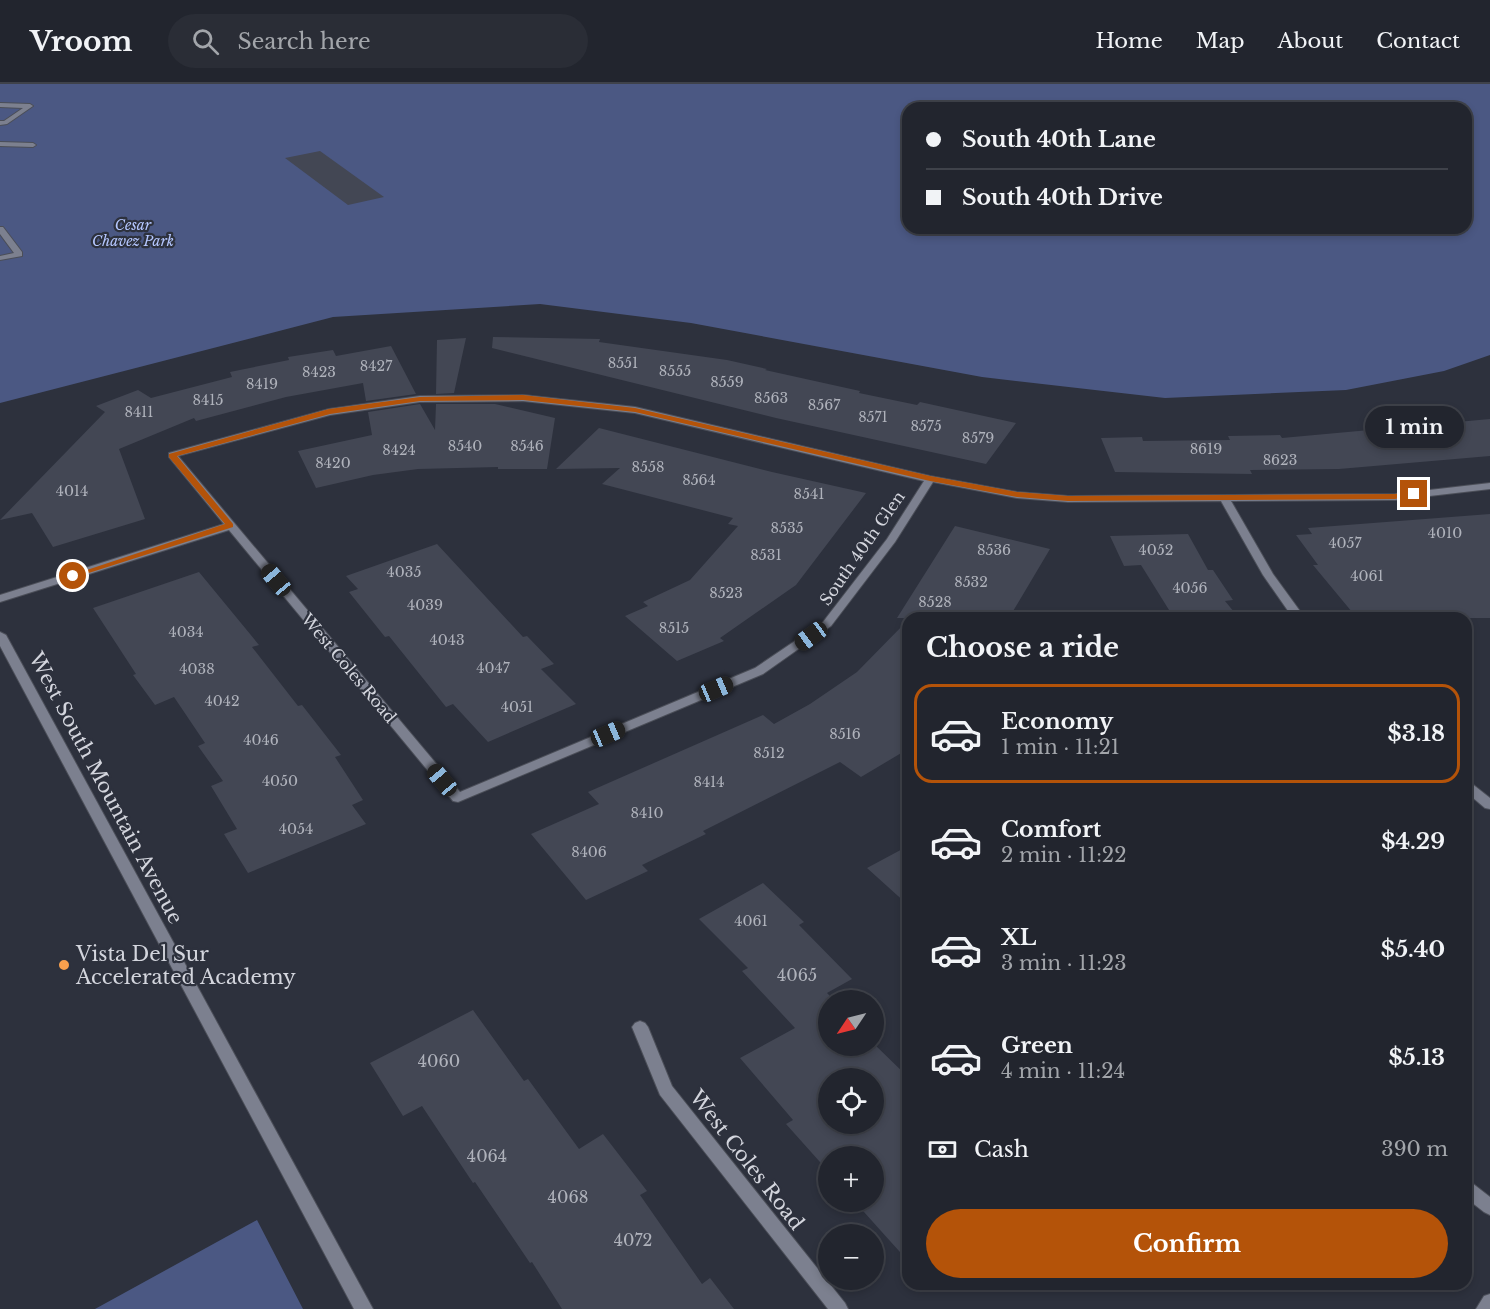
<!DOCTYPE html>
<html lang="en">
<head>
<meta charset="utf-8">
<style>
  :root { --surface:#22252e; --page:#2a2d36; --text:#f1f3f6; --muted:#a2a5aa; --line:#3f424a; --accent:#b45309 }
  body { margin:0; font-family:"Libre Baskerville",serif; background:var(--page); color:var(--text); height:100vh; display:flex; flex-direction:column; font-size:22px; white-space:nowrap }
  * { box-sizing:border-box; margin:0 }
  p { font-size:20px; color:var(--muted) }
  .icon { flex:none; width:33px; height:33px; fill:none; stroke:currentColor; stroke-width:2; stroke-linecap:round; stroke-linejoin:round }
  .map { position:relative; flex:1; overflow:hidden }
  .drawer { position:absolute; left:902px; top:528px; width:570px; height:678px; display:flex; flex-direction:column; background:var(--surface); border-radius:18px; box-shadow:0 3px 9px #0003,0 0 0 2px var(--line) }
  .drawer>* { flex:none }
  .guide { position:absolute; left:902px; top:18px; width:570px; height:132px; border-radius:18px; box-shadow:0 3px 9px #0003,0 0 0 2px var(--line); display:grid; align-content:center; height:132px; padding:0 24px; background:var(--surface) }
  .needle { width:39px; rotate:235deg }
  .buttons { position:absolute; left:818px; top:906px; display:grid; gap:12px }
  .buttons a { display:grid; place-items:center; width:66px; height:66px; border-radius:50%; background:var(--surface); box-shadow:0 3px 9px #0003,0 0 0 2px var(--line); font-size:30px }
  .end { position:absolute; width:27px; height:27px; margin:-14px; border:8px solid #b45309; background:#fff; box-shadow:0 0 0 3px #fff }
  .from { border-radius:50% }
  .bubble { position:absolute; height:42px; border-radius:21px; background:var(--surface); box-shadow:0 3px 9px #0003,0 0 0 2px var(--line); font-size:20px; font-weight:700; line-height:42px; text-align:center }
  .car { position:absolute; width:18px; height:36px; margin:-18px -9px; border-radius:8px; box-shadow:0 0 4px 2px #0007; background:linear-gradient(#222 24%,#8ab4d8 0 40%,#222 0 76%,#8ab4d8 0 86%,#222 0) }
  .guide b { display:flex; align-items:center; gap:21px; height:57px; font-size:22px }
  .guide b+b { border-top:2px solid var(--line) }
  .guide i { width:15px; height:15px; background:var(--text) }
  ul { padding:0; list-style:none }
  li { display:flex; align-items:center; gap:18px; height:99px; margin:0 12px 9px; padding:0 12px; border:3px solid transparent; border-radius:18px }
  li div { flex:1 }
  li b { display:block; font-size:22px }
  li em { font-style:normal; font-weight:700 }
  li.selected { border-color:var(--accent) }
  li>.icon { width:54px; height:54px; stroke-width:1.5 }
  h2 { padding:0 24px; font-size:27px; line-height:72px }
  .pay { display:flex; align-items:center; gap:15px; height:66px; padding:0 24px; font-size:22px }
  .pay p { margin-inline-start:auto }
  .cta { display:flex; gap:12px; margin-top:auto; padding:12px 24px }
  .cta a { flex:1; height:69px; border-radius:36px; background:var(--accent); color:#fff; font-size:24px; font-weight:700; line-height:69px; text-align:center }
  header { display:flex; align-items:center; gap:36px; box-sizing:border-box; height:84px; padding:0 30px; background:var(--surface); border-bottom:2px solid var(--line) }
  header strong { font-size:28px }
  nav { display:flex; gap:33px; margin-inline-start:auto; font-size:21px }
  .search { width:420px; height:54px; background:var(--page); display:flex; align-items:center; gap:15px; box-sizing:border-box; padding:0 21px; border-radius:33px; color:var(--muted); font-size:22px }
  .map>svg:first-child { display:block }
  .green { fill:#4b5883; fill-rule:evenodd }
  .building { fill:#434754; fill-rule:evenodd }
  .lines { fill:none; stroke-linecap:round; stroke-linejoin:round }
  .service-casing { stroke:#4b4e58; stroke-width:2 }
  .minor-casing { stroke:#4b4e58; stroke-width:2 }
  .tertiary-casing { stroke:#4b4e58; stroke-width:2 }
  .service { fill:#7c808f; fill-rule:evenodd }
  .minor { fill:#7c808f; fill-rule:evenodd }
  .tertiary { fill:#7c808f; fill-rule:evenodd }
  .route { fill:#b45309 }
  .poi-dot { fill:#f9a04d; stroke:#2d313d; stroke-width:2 }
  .labels { text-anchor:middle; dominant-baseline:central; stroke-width:4.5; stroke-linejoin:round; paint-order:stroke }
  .far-park-label { font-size:14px; font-style:italic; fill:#b5c7ff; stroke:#2d313d }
  .number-label { font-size:14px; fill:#afb2bb }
  .street-label { font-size:16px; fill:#d3d5dd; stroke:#2d313d }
  .near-number-label { font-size:16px; fill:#afb2bb }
  .near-street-label { font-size:20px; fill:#d3d5dd; stroke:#2d313d }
  .near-poi-label { font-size:20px; fill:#d3d5dd; stroke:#2d313d; text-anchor:start }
</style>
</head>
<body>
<header>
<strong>Vroom</strong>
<div class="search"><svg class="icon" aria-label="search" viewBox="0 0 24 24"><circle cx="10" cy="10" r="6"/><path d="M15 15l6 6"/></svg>Search here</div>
<nav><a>Home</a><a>Map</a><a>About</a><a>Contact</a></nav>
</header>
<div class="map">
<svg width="1490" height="1225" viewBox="0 0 1490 1225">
  <rect width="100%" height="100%" fill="#2d313d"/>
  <path class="green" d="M0,0H1490V271L1444,287L1346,306L1165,314L982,293L691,239L540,220L333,233L0,319ZM908,24H1466V144H908Z
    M257,1136L303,1225H95Z"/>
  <path class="building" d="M320,67L384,113L348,121L285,74Z
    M493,253L600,255L599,258L727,276L767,285L765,286L860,307L859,309L917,321L920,318L1016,339L986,380L776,334L492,264Z
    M466,254L454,309L436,310L437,256Z
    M391,262L416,310L366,317L363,299L286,313L196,337L194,334L119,365L145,435L53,463L32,429L0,436L105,328L96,322L138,306L151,314L232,293L230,288L289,276L288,273L333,266L336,272Z
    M420,320L435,346L436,320H495L555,334L547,385H498V383L418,385L373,391L316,404L298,367L372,351L368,328Z
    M1490,335V372L1339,385L1250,386L1252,390L1115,388L1101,354L1142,353L1143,357L1230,356L1228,352L1280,351L1282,354Z
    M599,344L772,388L866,409L796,501L720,554L724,557L677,577L625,532L648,522L643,518L690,496L738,442L728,440L733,434L602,400L620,384L556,385Z
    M1490,430V534H1357L1313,481H1318L1296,451L1312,450L1308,444Z
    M955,442L1050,465L1009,534H897Z
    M1188,450L1208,486H1213L1233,516L1225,517L1239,534H1174L1141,481L1124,482L1110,452Z
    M437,460L523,553L527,552L554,580L541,585L576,620L488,658L453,620L446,623L389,552L385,553L349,508L358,505L346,492Z
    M199,488L259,561L252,563L298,622L302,621L341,671L335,673L363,716L352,721L366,740L248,789L224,750L237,745L211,702L223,697L198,662L205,659L174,613L155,621L133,591L136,590L93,524Z
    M908,536V665L861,693L840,678L703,747L706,750L642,781L648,787L586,816L531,750L599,720L588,708L763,631L774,640L810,620L857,588Z
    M908,762V821L867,784Z
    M763,799L804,838L799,841L852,895L827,909L834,916H828V962H873V959L908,993V1177L855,1118H873V1072H828V1087L786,1040L793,1036L740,974L795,944L742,887L748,884L699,835ZM828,994H873V1040H828Z
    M473,926L524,997L528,995L579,1065L603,1050L647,1107L640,1111L702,1200L710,1194L734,1225H562L532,1178L530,1179L475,1098L473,1099L422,1022L403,1032L370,979Z"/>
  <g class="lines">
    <defs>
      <path id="service" d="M0,19L30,20L33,22L7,40L0,41V37H4L23,24L0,23Z
        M0,58L33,59L36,61L33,63L0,62Z
        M0,143H3L22,168V172L0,176V172L14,169L0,150Z"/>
      <path id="minor" d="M523,311L635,323L930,392L1017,408L1068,412L1395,410L1490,399V405L1395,416L1231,417L1273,490L1305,534H1293L1263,491L1221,417L1068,418L1017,414L933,398L895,458L831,542L763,590L458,718L453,717L229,446L0,518V511L224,440L169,373V369L329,325L420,312ZM523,317L635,329L924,397L887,455L823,538L755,584L460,708L178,372L330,331L420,318Z
        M1466,698L1471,699L1490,714V725L1485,724L1466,708Z
        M640,937L645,939L648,943L672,1002L845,1219L848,1225H828L660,1011L632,943L635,939Z
        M1466,1097L1472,1099L1490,1113V1131L1484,1128L1466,1114Z
        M1490,1210V1225H1476L1484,1212Z"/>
      <path id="tertiary" d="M0,548L6,551L373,1225H354L0,562Z"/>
    </defs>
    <use href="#service" class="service-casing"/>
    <use href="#minor" class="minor-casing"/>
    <use href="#tertiary" class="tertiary-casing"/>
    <use href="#service" class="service"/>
    <use href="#minor" class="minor"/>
    <use href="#tertiary" class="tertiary"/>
  </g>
  <path class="route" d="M523,311L635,324L930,392L1017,408L1068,412L1395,410L1414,408L1418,410L1395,415L1068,417L1017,413L930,397L635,328L523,316L420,317L330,330L177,372L233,440V443L76,493L69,492L225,440L169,373V370L329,325L420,313Z"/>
  <circle class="poi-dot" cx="64" cy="881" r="6"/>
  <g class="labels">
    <g class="far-park-label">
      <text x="133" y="141">Cesar<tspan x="133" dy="16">Chavez Park</tspan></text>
    </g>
    <g class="number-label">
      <text x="623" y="279">8551</text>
      <text x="376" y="282">8427</text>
      <text x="675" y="287">8555</text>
      <text x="319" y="288">8423</text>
      <text x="727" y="298">8559</text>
      <text x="262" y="300">8419</text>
      <text x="771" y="314">8563</text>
      <text x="208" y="316">8415</text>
      <text x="824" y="321">8567</text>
      <text x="139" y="328">8411</text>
      <text x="873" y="333">8571</text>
      <text x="926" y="342">8575</text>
      <text x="978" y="354">8579</text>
      <text x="465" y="362">8540</text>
      <text x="527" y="362">8546</text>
      <text x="1206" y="365">8619</text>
      <text x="399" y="366">8424</text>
      <text x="1280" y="376">8623</text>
      <text x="333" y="379">8420</text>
      <text x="648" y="383">8558</text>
      <text x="699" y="396">8564</text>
      <text x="72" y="407">4014</text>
      <text x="809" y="410">8541</text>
      <text x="787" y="444">8535</text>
      <text x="1445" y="449">4010</text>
      <text x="1345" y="459">4057</text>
      <text x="994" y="466">8536</text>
      <text x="1156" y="466">4052</text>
      <text x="766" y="471">8531</text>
      <text x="404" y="488">4035</text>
      <text x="1367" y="492">4061</text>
      <text x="971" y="498">8532</text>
      <text x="1190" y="504">4056</text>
      <text x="726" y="509">8523</text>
      <text x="935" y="518">8528</text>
      <text x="425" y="521">4039</text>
      <text x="674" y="544">8515</text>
      <text x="186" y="548">4034</text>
      <text x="447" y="556">4043</text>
      <text x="493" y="584">4047</text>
      <text x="197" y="585">4038</text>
      <text x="222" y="617">4042</text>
      <text x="517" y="623">4051</text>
      <text x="845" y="650">8516</text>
      <text x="261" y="656">4046</text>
      <text x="769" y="669">8512</text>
      <text x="280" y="697">4050</text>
      <text x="709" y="698">8414</text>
      <text x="647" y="729">8410</text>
      <text x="296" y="745">4054</text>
      <text x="589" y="768">8406</text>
      <text x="751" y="837">4061</text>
    </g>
    <g class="street-label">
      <text transform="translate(862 464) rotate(-55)">South 40th Glen</text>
      <text transform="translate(349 584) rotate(50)">West Coles Road</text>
    </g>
    <g class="near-number-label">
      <text x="797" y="891">4065</text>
      <text x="439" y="977">4060</text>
      <text x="487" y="1072">4064</text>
      <text x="568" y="1113">4068</text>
      <text x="633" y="1156">4072</text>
    </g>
    <g class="near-street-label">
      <text transform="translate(106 704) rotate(62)">West South Mountain Avenue</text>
      <text transform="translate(747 1076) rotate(52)">West Coles Road</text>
    </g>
    <g class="near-poi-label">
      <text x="76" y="870">Vista Del Sur<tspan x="76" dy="23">Accelerated Academy</tspan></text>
    </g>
  </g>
</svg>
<div class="buttons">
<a><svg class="needle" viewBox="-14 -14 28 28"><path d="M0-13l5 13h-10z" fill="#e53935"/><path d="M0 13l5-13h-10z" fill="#a2a5aa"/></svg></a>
<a><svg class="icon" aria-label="locate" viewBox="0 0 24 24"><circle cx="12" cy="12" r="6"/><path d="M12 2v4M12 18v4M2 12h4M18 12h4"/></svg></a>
<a>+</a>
<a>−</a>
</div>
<i class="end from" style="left:73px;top:492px"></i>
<i class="end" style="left:1414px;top:410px"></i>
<div class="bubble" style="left:1365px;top:322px;width:99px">1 min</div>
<i class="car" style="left:276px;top:496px;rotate:320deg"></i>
<i class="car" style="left:811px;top:552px;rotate:234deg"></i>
<i class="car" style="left:716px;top:605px;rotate:67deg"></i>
<i class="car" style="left:608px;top:650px;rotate:67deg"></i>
<i class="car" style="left:442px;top:696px;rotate:320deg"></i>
<div class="guide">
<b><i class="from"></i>South 40th Lane</b>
<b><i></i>South 40th Drive</b>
</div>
<section class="drawer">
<h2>Choose a ride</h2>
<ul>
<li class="selected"><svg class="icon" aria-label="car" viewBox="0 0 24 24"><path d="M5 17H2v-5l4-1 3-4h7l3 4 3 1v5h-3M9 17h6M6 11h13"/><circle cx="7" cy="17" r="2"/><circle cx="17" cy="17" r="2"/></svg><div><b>Economy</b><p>1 min · 11:21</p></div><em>$3.18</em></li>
<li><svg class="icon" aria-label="car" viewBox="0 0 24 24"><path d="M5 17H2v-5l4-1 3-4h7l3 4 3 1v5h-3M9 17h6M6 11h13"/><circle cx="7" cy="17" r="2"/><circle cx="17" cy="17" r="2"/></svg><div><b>Comfort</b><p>2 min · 11:22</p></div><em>$4.29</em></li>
<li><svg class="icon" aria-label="car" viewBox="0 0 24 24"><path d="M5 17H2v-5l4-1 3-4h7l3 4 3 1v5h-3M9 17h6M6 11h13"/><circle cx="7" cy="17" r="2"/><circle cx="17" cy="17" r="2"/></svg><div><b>XL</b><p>3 min · 11:23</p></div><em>$5.40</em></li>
<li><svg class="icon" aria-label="car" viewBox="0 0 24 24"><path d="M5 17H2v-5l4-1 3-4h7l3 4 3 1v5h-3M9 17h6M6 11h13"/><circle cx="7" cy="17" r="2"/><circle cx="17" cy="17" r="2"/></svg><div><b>Green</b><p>4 min · 11:24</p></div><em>$5.13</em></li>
</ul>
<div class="pay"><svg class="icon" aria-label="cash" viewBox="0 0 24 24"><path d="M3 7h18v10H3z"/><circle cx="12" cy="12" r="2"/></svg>Cash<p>390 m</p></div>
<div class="cta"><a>Confirm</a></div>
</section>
</div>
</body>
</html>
